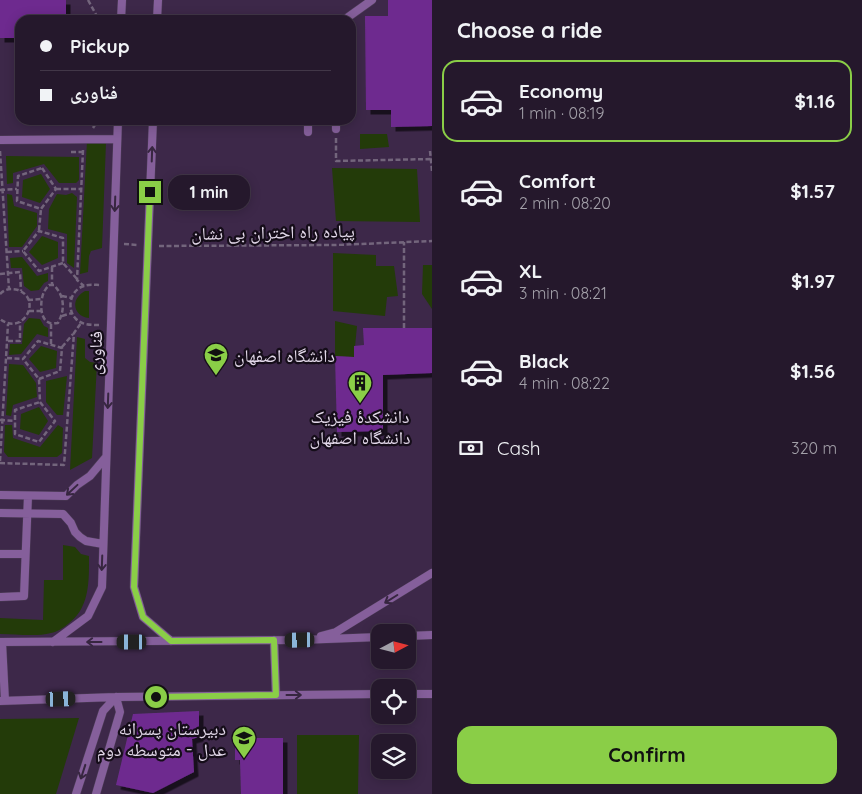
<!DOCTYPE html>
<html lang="en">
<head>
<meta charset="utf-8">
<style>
  :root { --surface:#25182c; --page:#2d2134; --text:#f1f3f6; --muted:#a3a0a9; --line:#423748; --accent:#8ace47 }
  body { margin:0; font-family:Quicksand,"Noto Naskh Arabic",sans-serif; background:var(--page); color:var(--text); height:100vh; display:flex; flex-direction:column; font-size:19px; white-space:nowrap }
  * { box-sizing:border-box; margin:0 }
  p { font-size:16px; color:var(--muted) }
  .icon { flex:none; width:28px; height:28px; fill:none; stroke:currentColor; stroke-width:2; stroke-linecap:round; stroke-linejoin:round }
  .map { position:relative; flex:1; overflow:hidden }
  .side { display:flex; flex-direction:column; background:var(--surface); width:430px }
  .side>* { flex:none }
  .top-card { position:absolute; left:15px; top:15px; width:341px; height:110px; border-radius:15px; box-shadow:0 2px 12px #0003,0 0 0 1px var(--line); display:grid; align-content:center; height:110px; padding:0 25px; background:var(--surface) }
  .needle { width:32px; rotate:83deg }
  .buttons { position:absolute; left:371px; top:624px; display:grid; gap:10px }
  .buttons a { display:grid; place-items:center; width:45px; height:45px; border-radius:10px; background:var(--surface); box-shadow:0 2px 12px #0003,0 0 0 1px var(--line); font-size:25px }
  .end { position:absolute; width:22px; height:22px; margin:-11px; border:6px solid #8ace47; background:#111; box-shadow:0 0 0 2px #111 }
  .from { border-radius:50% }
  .bubble { position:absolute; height:35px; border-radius:15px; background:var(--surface); box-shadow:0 2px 12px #0003,0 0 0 1px var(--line); font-size:16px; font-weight:700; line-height:35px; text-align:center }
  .car { position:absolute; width:15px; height:30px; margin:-15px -8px; border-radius:6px; box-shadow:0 0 4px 1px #0007; background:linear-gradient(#222 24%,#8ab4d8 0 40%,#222 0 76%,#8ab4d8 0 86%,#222 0) }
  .top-card b { display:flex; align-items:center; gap:18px; height:48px; font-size:19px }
  .top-card b+b { border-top:1px solid var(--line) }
  .top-card i { width:12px; height:12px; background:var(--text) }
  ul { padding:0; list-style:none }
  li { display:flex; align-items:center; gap:15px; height:82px; margin:0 10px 8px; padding:0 15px; border:2px solid transparent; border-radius:15px }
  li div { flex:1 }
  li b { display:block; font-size:19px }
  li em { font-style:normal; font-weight:700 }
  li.active { border-color:var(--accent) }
  li>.icon { width:45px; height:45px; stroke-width:1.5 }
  h2 { padding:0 25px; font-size:22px; line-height:60px }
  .pay { display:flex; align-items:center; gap:12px; height:55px; padding:0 25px; font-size:19px }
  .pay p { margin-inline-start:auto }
  .button { display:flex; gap:10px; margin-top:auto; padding:10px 25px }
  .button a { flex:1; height:58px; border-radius:15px; background:var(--accent); color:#111; font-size:20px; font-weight:700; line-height:58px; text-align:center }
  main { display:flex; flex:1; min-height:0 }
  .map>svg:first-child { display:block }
  .built { fill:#3d2849; fill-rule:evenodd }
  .green { fill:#233b09 }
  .building { fill:#6e2c8f; filter:url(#shadow) }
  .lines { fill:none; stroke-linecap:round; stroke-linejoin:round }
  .service-casing { stroke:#4d3d57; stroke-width:9 }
  .path { stroke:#73657c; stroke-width:2.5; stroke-dasharray:5 2.5; stroke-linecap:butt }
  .service { stroke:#855f9b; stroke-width:8 }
  .oneway { stroke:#372640 }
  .route { stroke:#8ace47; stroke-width:6 }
  .labels { text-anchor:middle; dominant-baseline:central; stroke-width:4.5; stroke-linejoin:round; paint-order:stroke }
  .street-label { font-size:18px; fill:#e2d8e9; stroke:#150d19 }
  .poi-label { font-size:18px; fill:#e2d8e9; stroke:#150d19; text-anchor:start }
</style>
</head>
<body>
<main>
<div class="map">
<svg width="432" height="794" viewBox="0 0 432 794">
  <defs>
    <filter id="shadow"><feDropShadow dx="4.5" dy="4.5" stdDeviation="0" flood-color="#0009"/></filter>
  </defs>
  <rect width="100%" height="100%" fill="#31203b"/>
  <path class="built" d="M0,0H432V794H0ZM20,20H351V120H20ZM380,632H408V660H380ZM380,688H408V715H380ZM380,742H408V770H380Z"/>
  <path class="green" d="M360,134H387L389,147L360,149Z
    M87,141L106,142L102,248L91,251L89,256L88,272L80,274Z
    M6,156L79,157V180L76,183H59L44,164L13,173V183L7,184Z
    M332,168L417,169L420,222L336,221Z
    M41,174L50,189L40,203L22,197L23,180Z
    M72,193L77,197L74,268L67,263V234L48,229L49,209L57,194L66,195Z
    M7,194L12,195L14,206L37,213V226L22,247H9Z
    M42,236L58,242V258L42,265L29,252Z
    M333,253L376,255V266H394L398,296L387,297L385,316L333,311Z
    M22,257L37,276L48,273V281L44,283L39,290L31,291L24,286L22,268H11L10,258Z
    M423,265H432V309L422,294Z
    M85,291H89V318C73,316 70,299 85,291Z
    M29,318L40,319L44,326L48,328V337L37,334L21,354L9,355L10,344H22L24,324Z
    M335,321L357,326L354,357L335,356Z
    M77,337L85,339V358L90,362L97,363L92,458L70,470Z
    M41,346L57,351L56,368L40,372L29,359Z
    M9,364L23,365L36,383L37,397L13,405L11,416L6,415Z
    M67,376L63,415H57L46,402V381Z
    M39,407L48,421L39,435L20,429L21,414Z
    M5,425H12L13,438L40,447L58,425L63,428L62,453L57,457H8L4,452Z
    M63,545L75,547L81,554L89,556C89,581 90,608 68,624C63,628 57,632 51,633C36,637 16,634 0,634V618L43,620L44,580H63Z
    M79,718L56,794H0V719Z
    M297,735H359L358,794H297Z"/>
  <path class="building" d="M0,0H66V20H20V38H0Z
    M388,0H432V126L391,127V110H366L365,16H388Z
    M363,328H432V373L383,375V431L337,432L335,356L354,357V346L364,345Z
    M199,711V737L192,739L194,772L153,793L116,785L133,714Z
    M235,738H283V794H241L240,760H235Z"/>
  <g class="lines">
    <defs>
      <path id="service" d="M121,20L122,0
        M157,20L158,0
        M344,20L372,0
        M153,120L134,587L143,617L171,641
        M308,120V132
        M336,120V129
        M0,140L117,139
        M0,495L66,496L77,485L90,476L106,457
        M0,513L63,514L71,523L75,532L80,537L86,541L103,544
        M0,554H25
        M1,597L24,596L28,496
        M321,636L336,632L432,573
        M408,636L432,635
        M274,640L276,695
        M0,642L300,640L380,637
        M2,642L5,701
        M53,642L88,616L102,587L118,120
        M408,694H432
        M0,701L116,697L380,694
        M76,794L103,711L116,697
        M96,794L120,712L116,697"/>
    </defs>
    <use href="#service" class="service-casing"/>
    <path class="path" d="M88,0L99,20
      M93,128L98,120
      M336,138V161L432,159
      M83,150L77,280L84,286
      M0,151L9,289
      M430,151L432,171
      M71,152H83
      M42,168L56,189L41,209L17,201L18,176Z
      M56,189H81
      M0,190L17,189
      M39,230L41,209
      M124,244L138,245
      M159,246L336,245L432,241
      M7,252L23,251
      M63,263L39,271L23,251L39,231L63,238V263L77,279
      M52,267V285
      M0,274L20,272L21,291
      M49,285H54C65,297 65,310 58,323C56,323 52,324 50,323C39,320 40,300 44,292C45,290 47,287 49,285Z
      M0,294C5,289 11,288 18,290C43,299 23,337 0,319
      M62,296L72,298
      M28,300L42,299
      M29,311H42
      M62,316L72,313
      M51,324V345
      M99,325C91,325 82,325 76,319C66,309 70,290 84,286C89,284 95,285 101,285
      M404,328V242
      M8,341H20V322
      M62,347L73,334
      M7,358L23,359
      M39,379L60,371L62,348L38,341L23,359L39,379L40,402
      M40,402L55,421L39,442L15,434V410Z
      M0,420L15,421
      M0,461L8,324
      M0,463L64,465L74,333L81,323"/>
    <use href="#service" class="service"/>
  </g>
  <defs><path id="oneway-shaft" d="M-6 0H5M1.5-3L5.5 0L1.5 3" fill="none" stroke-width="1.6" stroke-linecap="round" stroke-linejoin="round" transform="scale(1.25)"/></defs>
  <g class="oneway">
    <use href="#oneway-shaft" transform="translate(152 154) rotate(-88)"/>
    <use href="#oneway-shaft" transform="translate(115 204) rotate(92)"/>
    <use href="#oneway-shaft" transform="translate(108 401) rotate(92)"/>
    <use href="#oneway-shaft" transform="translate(72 490) rotate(137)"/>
    <use href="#oneway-shaft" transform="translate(102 563) rotate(92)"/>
    <use href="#oneway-shaft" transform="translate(391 599) rotate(148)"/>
    <use href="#oneway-shaft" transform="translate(94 642) rotate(180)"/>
    <use href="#oneway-shaft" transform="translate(294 695)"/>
    <use href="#oneway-shaft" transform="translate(83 772) rotate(108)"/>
  </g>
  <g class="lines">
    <path class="route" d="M150,192L134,587L143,617L171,641L274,640L276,695L156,697"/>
  </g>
  <defs>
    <symbol id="university-pin" viewBox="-11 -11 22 30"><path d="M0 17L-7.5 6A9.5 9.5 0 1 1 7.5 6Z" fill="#8ace47" stroke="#150d19"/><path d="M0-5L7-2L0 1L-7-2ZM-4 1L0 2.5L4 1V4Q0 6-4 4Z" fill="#111"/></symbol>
    <symbol id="building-pin" viewBox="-11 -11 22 30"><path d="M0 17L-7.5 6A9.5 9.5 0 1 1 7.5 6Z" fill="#8ace47" stroke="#150d19"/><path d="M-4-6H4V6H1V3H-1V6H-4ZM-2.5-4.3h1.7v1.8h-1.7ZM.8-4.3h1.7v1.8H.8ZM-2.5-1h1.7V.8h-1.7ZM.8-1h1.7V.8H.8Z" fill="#111"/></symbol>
    <symbol id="school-pin" viewBox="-11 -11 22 30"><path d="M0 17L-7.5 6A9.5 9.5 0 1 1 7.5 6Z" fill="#8ace47" stroke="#150d19"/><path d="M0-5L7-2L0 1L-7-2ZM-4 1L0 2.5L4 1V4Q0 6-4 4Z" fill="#111"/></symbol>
  </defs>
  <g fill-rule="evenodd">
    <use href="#university-pin" x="202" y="341" width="28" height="38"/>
    <use href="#building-pin" x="346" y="369" width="28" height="38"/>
    <use href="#school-pin" x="230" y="724" width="28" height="38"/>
  </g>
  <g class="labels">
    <g class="street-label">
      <text transform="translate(273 232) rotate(-1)">پیاده راه اختران بی نشان</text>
      <text transform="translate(95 353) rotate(-88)">فناوری</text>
    </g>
    <g class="poi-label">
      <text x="234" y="355">دانشگاه اصفهان</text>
      <text x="360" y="416" text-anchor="middle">دانشکدهٔ فیزیک<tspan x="360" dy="21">دانشگاه اصفهان</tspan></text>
      <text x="226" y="728" text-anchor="end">دبیرستان پسرانه<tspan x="226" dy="21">عدل - متوسطه دوم</tspan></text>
    </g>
  </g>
</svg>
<div class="buttons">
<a><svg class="needle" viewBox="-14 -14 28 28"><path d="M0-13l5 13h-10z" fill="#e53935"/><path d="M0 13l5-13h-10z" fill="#a3a0a9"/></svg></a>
<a><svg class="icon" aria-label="locate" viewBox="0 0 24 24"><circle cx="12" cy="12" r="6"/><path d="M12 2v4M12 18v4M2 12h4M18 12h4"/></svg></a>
<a><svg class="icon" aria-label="layers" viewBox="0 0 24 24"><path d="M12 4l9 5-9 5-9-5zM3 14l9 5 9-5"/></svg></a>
</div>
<i class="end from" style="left:156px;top:697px"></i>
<i class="end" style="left:150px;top:192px"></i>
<div class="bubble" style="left:168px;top:175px;width:82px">1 min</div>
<i class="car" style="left:300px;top:640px;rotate:269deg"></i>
<i class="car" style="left:132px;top:642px;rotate:270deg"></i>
<i class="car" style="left:61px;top:699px;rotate:88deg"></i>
<div class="top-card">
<b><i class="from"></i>Pickup</b>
<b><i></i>فناوری</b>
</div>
</div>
<section class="side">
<h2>Choose a ride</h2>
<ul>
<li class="active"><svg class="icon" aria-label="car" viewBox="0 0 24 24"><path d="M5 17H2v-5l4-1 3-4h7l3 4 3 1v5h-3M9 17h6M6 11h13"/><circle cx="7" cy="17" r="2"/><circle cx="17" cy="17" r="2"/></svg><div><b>Economy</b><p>1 min · 08:19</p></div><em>$1.16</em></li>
<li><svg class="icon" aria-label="car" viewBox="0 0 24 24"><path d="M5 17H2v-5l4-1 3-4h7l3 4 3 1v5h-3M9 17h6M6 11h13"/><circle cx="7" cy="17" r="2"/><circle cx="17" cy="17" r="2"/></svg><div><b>Comfort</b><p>2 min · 08:20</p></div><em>$1.57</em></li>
<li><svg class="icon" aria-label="car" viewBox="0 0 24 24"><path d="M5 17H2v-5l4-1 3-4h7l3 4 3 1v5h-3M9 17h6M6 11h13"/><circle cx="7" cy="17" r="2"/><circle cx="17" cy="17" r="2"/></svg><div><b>XL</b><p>3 min · 08:21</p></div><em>$1.97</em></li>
<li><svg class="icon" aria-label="car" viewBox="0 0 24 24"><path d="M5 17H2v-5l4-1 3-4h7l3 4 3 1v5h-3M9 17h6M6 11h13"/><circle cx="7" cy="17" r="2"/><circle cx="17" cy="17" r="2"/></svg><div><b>Black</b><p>4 min · 08:22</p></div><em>$1.56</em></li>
</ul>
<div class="pay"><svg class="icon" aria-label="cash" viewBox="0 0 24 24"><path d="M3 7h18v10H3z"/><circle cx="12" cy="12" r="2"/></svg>Cash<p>320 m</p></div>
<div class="button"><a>Confirm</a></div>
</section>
</main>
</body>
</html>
